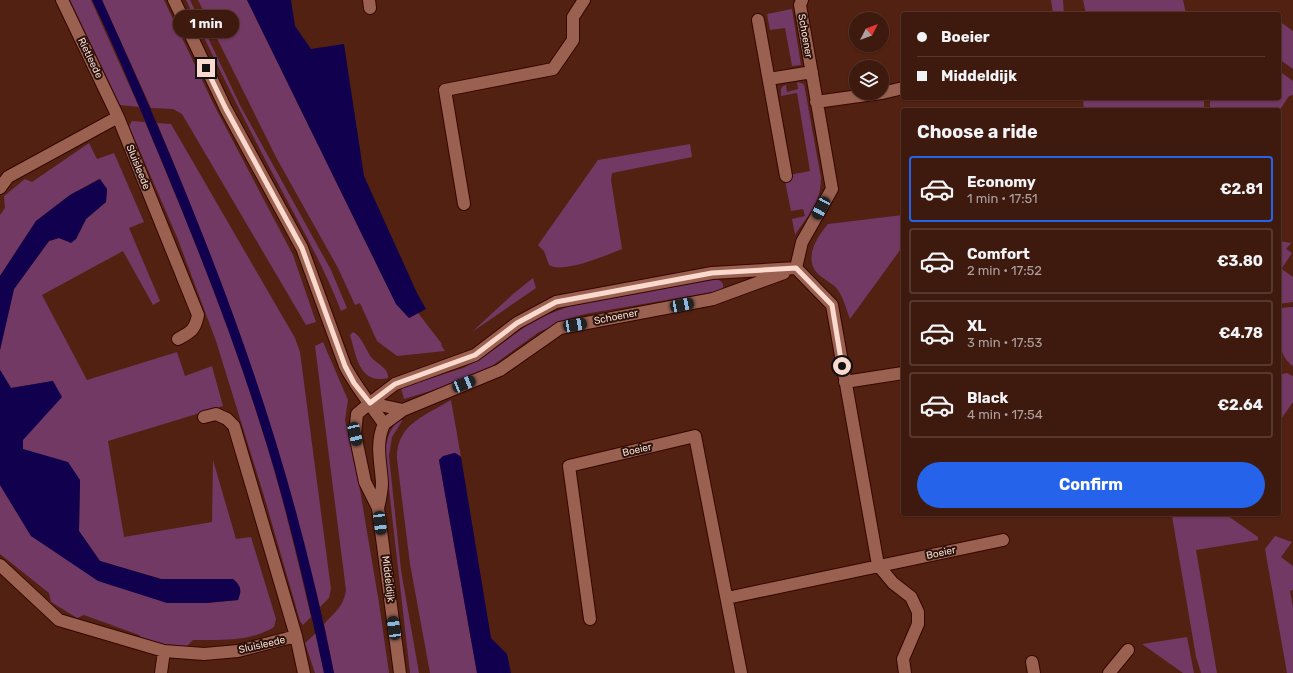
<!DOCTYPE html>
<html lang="en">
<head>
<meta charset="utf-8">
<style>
  :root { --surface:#3e190e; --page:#452217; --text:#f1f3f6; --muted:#ada09e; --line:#57382e; --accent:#2563eb }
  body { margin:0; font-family:Rubik,sans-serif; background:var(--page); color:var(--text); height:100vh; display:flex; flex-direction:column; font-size:15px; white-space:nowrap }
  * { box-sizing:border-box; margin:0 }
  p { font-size:13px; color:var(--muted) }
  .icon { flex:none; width:22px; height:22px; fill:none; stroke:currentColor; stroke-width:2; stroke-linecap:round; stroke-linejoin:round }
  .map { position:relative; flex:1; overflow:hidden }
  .side { position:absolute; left:901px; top:108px; width:380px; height:408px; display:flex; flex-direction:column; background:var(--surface); border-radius:4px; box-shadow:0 1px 3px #0004,0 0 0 1px var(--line) }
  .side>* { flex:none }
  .hud { position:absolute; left:901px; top:12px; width:380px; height:88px; border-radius:4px; box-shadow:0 1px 3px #0004,0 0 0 1px var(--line); display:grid; align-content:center; height:88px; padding:0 16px; background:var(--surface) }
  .needle { width:26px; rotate:48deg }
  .tools { position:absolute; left:849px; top:12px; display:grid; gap:8px }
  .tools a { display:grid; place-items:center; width:40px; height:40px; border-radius:50%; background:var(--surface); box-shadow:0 1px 3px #0004,0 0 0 1px var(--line); font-size:20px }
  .end { position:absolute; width:18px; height:18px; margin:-9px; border:5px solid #fad9cf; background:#111; box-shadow:0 0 0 2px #111 }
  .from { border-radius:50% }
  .bubble { position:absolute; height:28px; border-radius:14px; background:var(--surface); box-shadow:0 1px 3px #0004,0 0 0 1px var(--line); font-size:13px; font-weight:700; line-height:28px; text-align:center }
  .car { position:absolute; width:12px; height:24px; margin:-12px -6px; border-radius:5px; box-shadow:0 0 3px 1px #0007; background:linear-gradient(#222 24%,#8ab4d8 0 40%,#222 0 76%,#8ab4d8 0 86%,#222 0) }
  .hud b { display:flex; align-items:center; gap:14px; height:38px; font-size:15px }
  .hud b+b { border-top:1px solid var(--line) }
  .hud i { width:10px; height:10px; background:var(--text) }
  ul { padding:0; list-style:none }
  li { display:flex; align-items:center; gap:12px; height:66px; margin:0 8px 6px; padding:0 8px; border:2px solid var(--line); border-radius:4px }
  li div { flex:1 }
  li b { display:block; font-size:15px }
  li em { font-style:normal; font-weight:700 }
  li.active { border-color:var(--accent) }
  li>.icon { width:36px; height:36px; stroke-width:1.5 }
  h2 { padding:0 16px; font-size:18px; line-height:48px }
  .cta { display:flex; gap:8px; margin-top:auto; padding:8px 16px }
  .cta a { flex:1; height:46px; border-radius:24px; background:var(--accent); color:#fff; font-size:16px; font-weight:700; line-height:46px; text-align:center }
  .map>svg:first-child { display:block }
  .green { fill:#723964 }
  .water { fill:#10004e }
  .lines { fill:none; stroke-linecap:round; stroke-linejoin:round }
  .street-casing { stroke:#360600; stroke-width:14 }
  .secondary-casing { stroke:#360600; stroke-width:14 }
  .street { stroke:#9a6151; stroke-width:12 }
  .secondary { stroke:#9a6151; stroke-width:12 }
  .route { stroke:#fad9cf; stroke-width:5 }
  .labels { text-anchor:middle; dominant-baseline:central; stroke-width:4; stroke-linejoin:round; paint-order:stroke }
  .street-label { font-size:10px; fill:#fad9cf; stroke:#29130c }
</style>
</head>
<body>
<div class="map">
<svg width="1293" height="673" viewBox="0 0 1293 673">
  <rect width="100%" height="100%" fill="#522112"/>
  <path class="green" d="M70,0H91L139,107L120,105Z
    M102,0H164L213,103L293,255L316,322L306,325L182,114L173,109L151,108Z
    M186,0H190L240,105L331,270L347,308L341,311C321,259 292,211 266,161C238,108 212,54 186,0Z
    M198,0H247L396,304L409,318L418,313L442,344L441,345L445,351L397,356L377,341L360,303L355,305L338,268L277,159Z
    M1051,0H1063L1064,14H1053Z
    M1083,0H1183L1186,14H1086Z
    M792,9L801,65L792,66L785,28L770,30L767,14Z
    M1279,21L1293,31V69L1279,59Z
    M1279,71L1293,81V95L1289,96L1279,111L1210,110V98H1279Z
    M797,82L804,84L821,178C821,203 808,215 795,235L792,219L805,216L803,209L791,211L784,176L810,171L797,93L781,96V89L783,86L786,85L787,92L798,89Z
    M1083,98H1204V110H1084Z
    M132,121L145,122C187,222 229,323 261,427C281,489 296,553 311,617L303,625L300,621L264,496L216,341L177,237L129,126Z
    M157,123L171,124L295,338L300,352L331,589L329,598L320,607C305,550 292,491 273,435C239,329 200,225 157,123Z
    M89,143L97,159L114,153L144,222L129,228L160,301L153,305L123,251L42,295L87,380L177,352L185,376L212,366L223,406L108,441L124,537L212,522L213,460L236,539L251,537L276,619L274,627C250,642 220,640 193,640L186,647L168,646L144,641L139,635L84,615L77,618L51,602L49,593L0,554V485L31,536L167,603H206L238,600C242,590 241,586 233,579H161L100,561L79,531L80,480L23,449V440L53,381L11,388L0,370V350L14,289L49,241L59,238L71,242L76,239L86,219L106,202L107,189L99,179L70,195L36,221L0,276V215L5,208L4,196L25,179L32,182Z
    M690,144L692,157L612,173L611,180L622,249C607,255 563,274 549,265L544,251L538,245L598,160Z
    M903,215V246L850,319C846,309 844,299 838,290C833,283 824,280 818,274C803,258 817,237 828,224Z
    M1279,241L1291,243L1286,249L1292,253L1282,268L1283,270L1293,277V302L1279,304Z
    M533,278L536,288L472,332L513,294Z
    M717,279C721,281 724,283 723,288L719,291L585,314L568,319L539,332L489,368L454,384L404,399L401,388L463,368L479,360L529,324L544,316L570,306Z
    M1293,307V366C1275,354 1279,326 1279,308Z
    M353,332C361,335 366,350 371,357C377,364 389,368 388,378C359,385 356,355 350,335Z
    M323,342L348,400L345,420L360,490L379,603L389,673H334L324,624C334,613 344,606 346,590L315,346Z
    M1287,373L1293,376V402L1279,422V378L1282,374Z
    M451,400L461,457C454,449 446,456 439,460L477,673H430L410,564L397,459C396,424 425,416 451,400Z
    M401,418L402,421L392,437L389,456L401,570L419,673H410L385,454C386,440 390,427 401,418Z
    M1184,514H1225L1258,537V540L1196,550L1217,673H1201L1196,657L1172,516Z
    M1275,536L1292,542L1281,557L1293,566V590L1290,591L1293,607V673H1287L1265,549Z
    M316,633L324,673H315L305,643Z
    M1187,637L1194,673H1183L1142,644Z"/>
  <path class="water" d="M92,0H102L106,9C169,148 229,290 274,436C298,514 318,593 334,673H324C306,590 287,507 261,426C233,337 199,251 163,164C140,109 118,54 92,0Z
    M247,0H291L295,26L311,49L344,44L364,176L417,293L426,309L409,318L396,304Z
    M100,179L107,189L106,202L86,219L76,239L71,243L59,238L49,241L14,289L0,350V276L36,221L70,195Z
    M0,370L11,388L53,381L62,397L23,440V449L68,462L80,480L79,531L100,561L161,579H233C241,586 242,590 238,600L206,603H167L98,581L31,536L0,485Z
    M455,453L461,457L491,638L507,654L511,673H477L439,460L443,456Z"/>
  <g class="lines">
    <defs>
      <path id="street" d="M62,0L118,117
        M369,0L370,8
        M758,20L786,176
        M769,79L812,72
        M882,93L903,88
        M816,102L881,93
        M0,188L8,177L118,117L198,315C195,330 191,332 178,339
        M464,204L445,90L553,69L573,40V17L584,0
        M796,268L832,305L878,565L893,583L911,597L918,612V624L903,659L905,673
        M796,268L802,242L832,189L800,5L802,0
        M845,382L903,373
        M370,403L395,384L475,355L517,323L556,302L712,273L796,268
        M370,403L403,410
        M384,424L403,410L500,370L560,328L713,299L784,273
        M0,565L59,620L164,651L204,654L238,651L296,636L234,426L227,419L216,414L204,417
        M727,598L1003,540
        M590,619L569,466L695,436L741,673
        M296,636L304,673
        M1032,662L1034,673
        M161,673L164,651
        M1109,673L1128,650"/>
      <path id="secondary" d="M174,0L226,109L302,248L345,366C356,387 371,405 384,424C375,444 381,463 382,483C382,491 380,500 378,508L400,673
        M370,403L357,414L355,434L365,482L378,508"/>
    </defs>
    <use href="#street" class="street-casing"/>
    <use href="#secondary" class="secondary-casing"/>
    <use href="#street" class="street"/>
    <use href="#secondary" class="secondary"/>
  </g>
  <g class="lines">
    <path class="route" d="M206,68L226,109L302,248L345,366L354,383L370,403L395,384L475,355L517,323L556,302L712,273L796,268L832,305L842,366"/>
  </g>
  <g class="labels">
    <g class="street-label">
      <text transform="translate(805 36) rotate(80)">Schoener</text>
      <text transform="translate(90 58) rotate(64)">Rietleede</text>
      <text transform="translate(138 167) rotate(68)">Sluisleede</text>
      <text transform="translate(616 317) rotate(-11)">Schoener</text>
      <text transform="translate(637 450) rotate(-13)">Boeier</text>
      <text transform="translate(941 553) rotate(-12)">Boeier</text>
      <text transform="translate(388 579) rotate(83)">Middeldijk</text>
      <text transform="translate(262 645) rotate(-13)">Sluisleede</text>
    </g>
  </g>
</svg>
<div class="tools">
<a><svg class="needle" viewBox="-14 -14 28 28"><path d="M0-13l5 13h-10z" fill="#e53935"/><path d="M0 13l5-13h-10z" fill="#ada09e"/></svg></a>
<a><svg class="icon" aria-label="layers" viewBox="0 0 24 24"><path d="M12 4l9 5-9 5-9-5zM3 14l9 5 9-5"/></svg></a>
</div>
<i class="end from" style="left:842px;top:366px"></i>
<i class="end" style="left:206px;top:68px"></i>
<div class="bubble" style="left:173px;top:10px;width:66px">1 min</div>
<i class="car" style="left:821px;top:208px;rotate:208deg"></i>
<i class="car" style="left:682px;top:305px;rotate:79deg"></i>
<i class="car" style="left:575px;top:325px;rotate:80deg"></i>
<i class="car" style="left:464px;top:384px;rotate:68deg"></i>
<i class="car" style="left:355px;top:434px;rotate:167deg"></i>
<i class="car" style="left:380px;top:523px;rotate:173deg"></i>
<i class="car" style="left:394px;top:628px;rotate:352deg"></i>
<div class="hud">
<b><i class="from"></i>Boeier</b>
<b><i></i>Middeldijk</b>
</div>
<section class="side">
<h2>Choose a ride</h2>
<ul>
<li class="active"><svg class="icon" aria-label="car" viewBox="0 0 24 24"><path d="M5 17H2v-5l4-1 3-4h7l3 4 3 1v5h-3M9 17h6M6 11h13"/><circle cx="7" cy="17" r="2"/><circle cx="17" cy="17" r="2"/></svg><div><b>Economy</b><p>1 min · 17:51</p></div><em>€2.81</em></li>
<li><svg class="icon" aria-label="car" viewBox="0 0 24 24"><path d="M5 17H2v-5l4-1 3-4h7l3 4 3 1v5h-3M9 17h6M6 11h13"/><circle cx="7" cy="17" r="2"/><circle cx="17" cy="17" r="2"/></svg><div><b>Comfort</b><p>2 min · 17:52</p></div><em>€3.80</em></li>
<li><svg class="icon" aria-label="car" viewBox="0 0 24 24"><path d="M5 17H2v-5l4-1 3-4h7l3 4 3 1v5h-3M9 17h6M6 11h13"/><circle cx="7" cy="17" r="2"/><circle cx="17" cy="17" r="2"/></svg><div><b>XL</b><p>3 min · 17:53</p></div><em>€4.78</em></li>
<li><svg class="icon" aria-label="car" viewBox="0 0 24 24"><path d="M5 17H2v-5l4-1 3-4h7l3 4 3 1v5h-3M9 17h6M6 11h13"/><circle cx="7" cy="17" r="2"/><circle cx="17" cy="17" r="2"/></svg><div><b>Black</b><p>4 min · 17:54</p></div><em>€2.64</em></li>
</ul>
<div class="cta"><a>Confirm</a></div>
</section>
</div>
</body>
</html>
